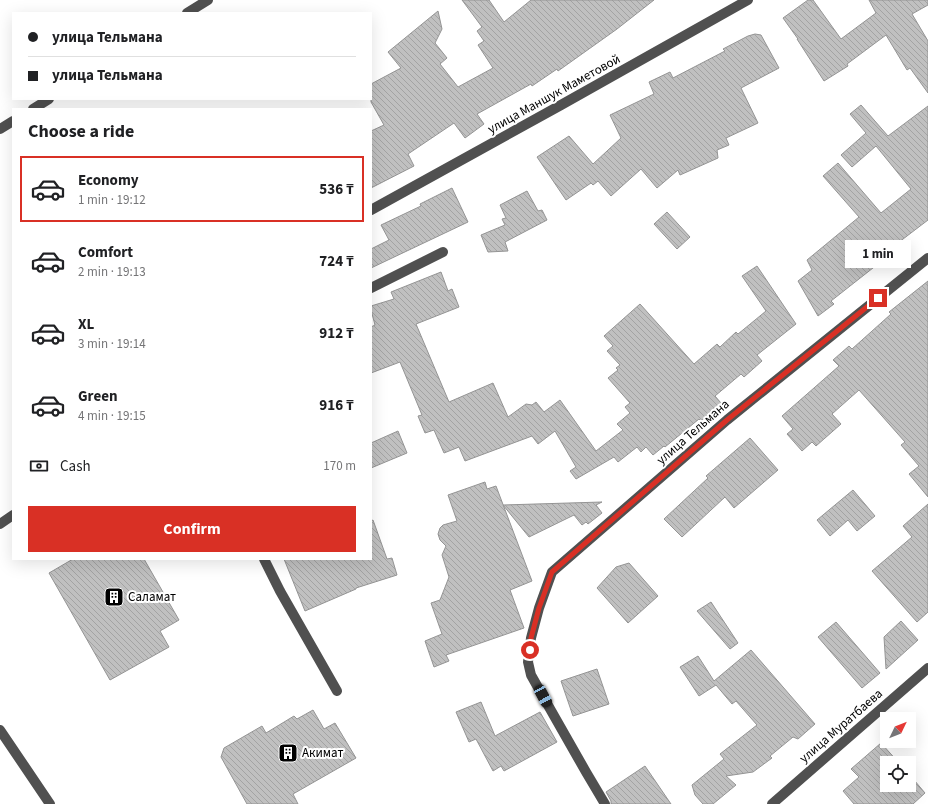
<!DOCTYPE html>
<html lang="en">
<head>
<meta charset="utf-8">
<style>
  :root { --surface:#fff; --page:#f2f2f2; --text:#202124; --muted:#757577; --line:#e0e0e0; --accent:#d93025 }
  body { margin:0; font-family:"Source Sans 3",sans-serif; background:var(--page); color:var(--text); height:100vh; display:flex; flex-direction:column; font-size:15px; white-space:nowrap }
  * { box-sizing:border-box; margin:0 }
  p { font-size:13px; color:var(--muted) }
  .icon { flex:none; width:22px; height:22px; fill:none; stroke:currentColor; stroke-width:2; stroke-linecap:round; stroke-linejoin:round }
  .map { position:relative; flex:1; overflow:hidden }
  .drawer { position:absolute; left:12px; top:108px; width:360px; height:452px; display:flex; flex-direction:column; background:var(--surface); border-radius:0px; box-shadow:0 4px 16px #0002 }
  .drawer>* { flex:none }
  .top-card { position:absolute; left:12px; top:12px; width:360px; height:88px; border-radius:0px; box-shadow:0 4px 16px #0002; display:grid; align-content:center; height:88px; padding:0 16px; background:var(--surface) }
  .needle { width:26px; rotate:47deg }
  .controls { position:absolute; left:880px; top:712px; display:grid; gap:8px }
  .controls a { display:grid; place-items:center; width:36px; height:36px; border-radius:0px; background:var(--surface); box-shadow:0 4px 16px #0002; font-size:20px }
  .end { position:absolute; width:18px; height:18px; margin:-9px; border:5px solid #d93025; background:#fff; box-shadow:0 0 0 2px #fff }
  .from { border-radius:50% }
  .bubble { position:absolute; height:28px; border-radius:0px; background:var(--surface); box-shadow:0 4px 16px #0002; font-size:13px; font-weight:700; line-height:28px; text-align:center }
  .car { position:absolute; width:12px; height:24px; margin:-12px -6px; border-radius:5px; box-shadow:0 0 3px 1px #0007; background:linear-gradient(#222 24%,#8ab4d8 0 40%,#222 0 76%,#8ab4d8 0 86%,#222 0) }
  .top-card b { display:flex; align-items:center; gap:14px; height:38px; font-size:15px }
  .top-card b+b { border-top:1px solid var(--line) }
  .top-card i { width:10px; height:10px; background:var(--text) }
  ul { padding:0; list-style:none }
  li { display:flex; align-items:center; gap:12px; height:66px; margin:0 8px 6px; padding:0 8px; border:2px solid transparent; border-radius:0px }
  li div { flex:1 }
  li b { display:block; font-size:15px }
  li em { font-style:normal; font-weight:700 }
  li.on { border-color:var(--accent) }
  li>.icon { width:36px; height:36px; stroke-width:1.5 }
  h2 { padding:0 16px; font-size:18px; line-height:48px }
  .pay { display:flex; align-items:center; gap:10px; height:44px; padding:0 16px; font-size:15px }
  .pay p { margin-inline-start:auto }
  .cta { display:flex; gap:8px; margin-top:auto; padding:8px 16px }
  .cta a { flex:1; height:46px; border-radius:0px; background:var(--accent); color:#fff; font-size:16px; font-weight:700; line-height:46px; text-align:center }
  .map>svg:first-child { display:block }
  .building { fill:url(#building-back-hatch); stroke:#949494 }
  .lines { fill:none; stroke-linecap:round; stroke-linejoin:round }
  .minor { stroke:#505050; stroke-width:10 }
  .route { stroke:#d93025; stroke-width:5 }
  .labels { text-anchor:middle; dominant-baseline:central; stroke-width:4; stroke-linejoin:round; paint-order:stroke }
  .street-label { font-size:13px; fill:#000; stroke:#fff }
  .poi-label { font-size:13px; fill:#000; stroke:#fff; text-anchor:start }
</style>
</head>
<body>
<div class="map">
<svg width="928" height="804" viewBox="0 0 928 804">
  <defs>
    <pattern id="building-back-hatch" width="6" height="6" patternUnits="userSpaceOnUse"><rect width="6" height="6" fill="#c0c0c0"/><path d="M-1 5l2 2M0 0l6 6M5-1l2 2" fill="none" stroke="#a3a3a3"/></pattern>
  </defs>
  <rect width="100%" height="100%" fill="#fff"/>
  <path class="building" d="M462,0H489L504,22L531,0H654L617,29L558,71L557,69L532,86L531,84L477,114L484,124L465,138L454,123L408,154L414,166L371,188V131L384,125L371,102V84L401,68L388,52L438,11L442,29L435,43L447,58L440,64L458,87L493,68L478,45L484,41L477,31L482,27Z
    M808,0H813L841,39L876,13L869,0H928V5L912,14L928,41V93L910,68L907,70L886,35L847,64L848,66L824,81L797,39H798L783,18Z
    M755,34L761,35L779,68L741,88L758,123L726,138L729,145L717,150L718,158L680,175L678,170L657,188L641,169L611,196L598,181L593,185L591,183L566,200L537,157L569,136L593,164L621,138L610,115L654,94L649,82L670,72L673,78L725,51L723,49L748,36Z
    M861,105L888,136L928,106V220L886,252L887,254L876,263L878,264L831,301L834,304L818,316L798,281L812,270L807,260L859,217L823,176L838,163L881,213L911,189L876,146L852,167L841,155L866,133L850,114Z
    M452,188L468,222L371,268V249L389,240L381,225L421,206L420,204Z
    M527,191L538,211L542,210L547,220L505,242L508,251L488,252L481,235L505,225L502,219L506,218L500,205Z
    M667,212L690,237L677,249L654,224Z
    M757,266L796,324L757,355L762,361L744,377L741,374L715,396L721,403L701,421L699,419L665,447L664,446L653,455L646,447L641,452L637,447L618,462L614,457L576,479L570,471L576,467L555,431L538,444L532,436L465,461L459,447L444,453L434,430L425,433L418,416L422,415L400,362L371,373V327L375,325L371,310V306L394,299L391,292L441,272L448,291L452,289L459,307L416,324L449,402L493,383L508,417L526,404L532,405L536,402L544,412L560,400L596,451L623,430L617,424L630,413L625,407L630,403L608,378L618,370L616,368L620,365L607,351L613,346L604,336L640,304L694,364L717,344L720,347L736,332L738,334L766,311L742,276Z
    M928,281V497L909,474L919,466L901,445L905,442L859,390L832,414L841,424L816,446L812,442L802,451L787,434L793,429L782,416L839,366L833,360L849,346L852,349L891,314L889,312Z
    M398,431L407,453L371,468V443Z
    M750,438L778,470L734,508L725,497L682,537L664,519L708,478L706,476Z
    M485,482L487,489L496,486L532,581L510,590L524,628L446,655L449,661L434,667L425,641L442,634L431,603L440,600L449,577L442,555L446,546L440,540L438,534L440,528L443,525L457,521L448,495Z
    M853,490L875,516L857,531L848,520L830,536L817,520Z
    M602,502L596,505L602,513L588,524L586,522L582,525L574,515L529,537L503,505Z
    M928,504V612L917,622L872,571L912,537L903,526Z
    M373,520L387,559L392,558L397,575L356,588V589L305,611L284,559H371V521Z
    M73,559H144L179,620L160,631L169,647L110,680L49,573Z
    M629,563L658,596L628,623L597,588L616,567Z
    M711,602L738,643L730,649L697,611Z
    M901,621L918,640L886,669L884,637Z
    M836,622L880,673L862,688L818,637Z
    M751,650L815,724L798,739L793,737L770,756L772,758L753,772L726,776L736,785L713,804H703L695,795L692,785L724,759L720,754L757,725L736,701L732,704L716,685L699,696L680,667L698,656L714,681Z
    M597,669L609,704L573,716L561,681Z
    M481,702L495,736L540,712L557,742L504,771L501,766L493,771L476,739L469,742L456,712Z
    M313,710L324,729L335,723L356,758L293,794L298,804H247L221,757L224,748L262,726L266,733L294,716L297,719Z
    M881,743L899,763H887V785H909V774L925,793L913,804H854L843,791L859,777L851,769Z
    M645,766L671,804H611V801L606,792Z"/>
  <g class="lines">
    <path class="minor" d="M187,13L208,0
      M33,109L49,99
      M0,129L13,121
      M371,210L561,105L748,0
      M371,288L443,252
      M0,524L13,515
      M264,559L280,591L337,691
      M0,730L50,804
      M605,804L586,772L549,707L531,675L528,662L531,638L539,608L552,572L727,420L928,258
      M772,804L928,668"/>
  </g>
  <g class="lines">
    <path class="route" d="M530,650L531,638L539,608L552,572L727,420L878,298"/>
  </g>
  <defs>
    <symbol id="building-square" viewBox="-11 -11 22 22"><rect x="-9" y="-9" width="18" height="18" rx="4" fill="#000" stroke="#fff"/><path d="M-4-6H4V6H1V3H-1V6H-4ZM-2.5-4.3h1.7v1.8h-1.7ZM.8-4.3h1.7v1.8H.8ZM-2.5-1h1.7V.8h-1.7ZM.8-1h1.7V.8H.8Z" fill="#fff"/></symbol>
  </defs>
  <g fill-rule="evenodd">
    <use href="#building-square" x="103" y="586" width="22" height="22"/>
    <use href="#building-square" x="277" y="742" width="22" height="22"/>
  </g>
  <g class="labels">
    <g class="street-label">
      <text transform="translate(554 94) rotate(-29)">улица Маншук Маметовой</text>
      <text transform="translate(693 432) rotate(-41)">улица Тельмана</text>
      <text transform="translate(841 726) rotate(-41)">улица Муратбаева</text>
    </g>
    <g class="poi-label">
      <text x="128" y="597">Саламат</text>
      <text x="302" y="753">Акимат</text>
    </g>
  </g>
</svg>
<div class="controls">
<a><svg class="needle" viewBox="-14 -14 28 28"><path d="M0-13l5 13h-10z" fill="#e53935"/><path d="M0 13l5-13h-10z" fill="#757577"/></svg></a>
<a><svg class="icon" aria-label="locate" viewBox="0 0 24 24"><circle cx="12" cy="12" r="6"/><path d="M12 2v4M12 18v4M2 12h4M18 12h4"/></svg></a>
</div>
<i class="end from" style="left:530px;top:650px"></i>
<i class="end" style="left:878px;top:298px"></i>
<div class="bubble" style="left:845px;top:240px;width:66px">1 min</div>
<i class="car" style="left:543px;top:696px;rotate:152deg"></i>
<div class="top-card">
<b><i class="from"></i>улица Тельмана</b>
<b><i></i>улица Тельмана</b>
</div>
<section class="drawer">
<h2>Choose a ride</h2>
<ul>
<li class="on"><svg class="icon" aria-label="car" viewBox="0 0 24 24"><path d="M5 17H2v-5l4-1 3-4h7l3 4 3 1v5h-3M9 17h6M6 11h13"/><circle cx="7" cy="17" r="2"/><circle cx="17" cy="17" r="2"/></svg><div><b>Economy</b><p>1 min · 19:12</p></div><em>536 ₸</em></li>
<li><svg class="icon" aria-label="car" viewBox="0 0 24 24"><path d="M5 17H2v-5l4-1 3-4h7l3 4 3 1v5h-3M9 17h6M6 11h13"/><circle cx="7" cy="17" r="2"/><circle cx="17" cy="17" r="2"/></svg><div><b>Comfort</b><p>2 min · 19:13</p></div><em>724 ₸</em></li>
<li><svg class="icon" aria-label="car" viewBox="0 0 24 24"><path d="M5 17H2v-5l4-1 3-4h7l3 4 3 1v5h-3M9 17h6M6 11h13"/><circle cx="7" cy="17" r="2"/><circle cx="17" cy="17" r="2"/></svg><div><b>XL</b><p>3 min · 19:14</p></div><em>912 ₸</em></li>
<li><svg class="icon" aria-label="car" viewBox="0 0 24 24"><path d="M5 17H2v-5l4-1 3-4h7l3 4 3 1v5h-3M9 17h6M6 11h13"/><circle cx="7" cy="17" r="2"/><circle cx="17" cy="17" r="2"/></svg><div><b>Green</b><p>4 min · 19:15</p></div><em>916 ₸</em></li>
</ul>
<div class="pay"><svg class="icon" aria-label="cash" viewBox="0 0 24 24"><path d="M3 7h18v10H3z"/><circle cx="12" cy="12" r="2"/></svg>Cash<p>170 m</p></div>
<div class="cta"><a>Confirm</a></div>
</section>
</div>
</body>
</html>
